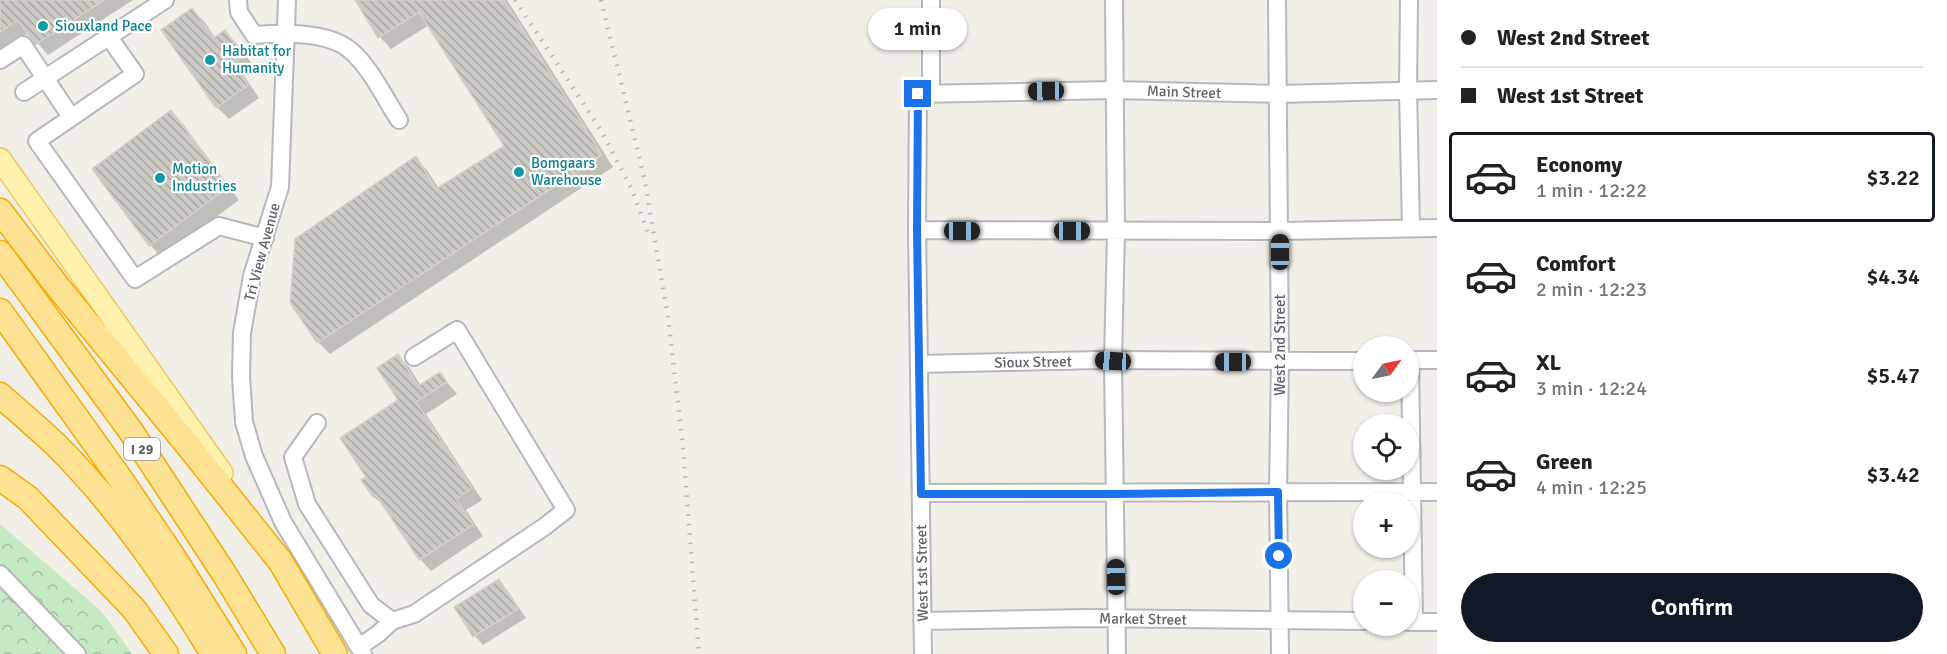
<!DOCTYPE html>
<html lang="en">
<head>
<meta charset="utf-8">
<style>
  :root { --surface:#fff; --page:#f2f2f2; --text:#222; --muted:#767676; --line:#e0e0e0; --accent:#111827 }
  body { margin:0; font-family:Signika,sans-serif; background:var(--page); color:var(--text); height:100vh; display:flex; flex-direction:column; font-size:22px; white-space:nowrap }
  * { box-sizing:border-box; margin:0 }
  p { font-size:20px; color:var(--muted) }
  .icon { flex:none; width:33px; height:33px; fill:none; stroke:currentColor; stroke-width:2; stroke-linecap:round; stroke-linejoin:round }
  .map { position:relative; flex:1; overflow:hidden }
  .sheet { display:flex; flex-direction:column; background:var(--surface); width:510px }
  .sheet>* { flex:none }
  .top-card { display:grid; align-content:center; height:132px; padding:0 24px; background:var(--surface) }
  .needle { width:39px; rotate:57deg }
  .controls { position:absolute; left:1353px; top:336px; display:grid; gap:12px }
  .controls a { display:grid; place-items:center; width:66px; height:66px; border-radius:50%; background:var(--surface); box-shadow:0 2px 4px #0004; font-size:30px }
  .end { position:absolute; width:27px; height:27px; margin:-14px; border:8px solid #1a73e8; background:#fff; box-shadow:0 0 0 3px #fff }
  .from { border-radius:50% }
  .bubble { position:absolute; height:42px; border-radius:21px; background:var(--surface); box-shadow:0 2px 4px #0004; font-size:20px; font-weight:600; line-height:42px; text-align:center }
  .car { position:absolute; width:18px; height:36px; margin:-18px -9px; border-radius:8px; box-shadow:0 0 4px 2px #0007; background:linear-gradient(#222 24%,#8ab4d8 0 40%,#222 0 76%,#8ab4d8 0 86%,#222 0) }
  .top-card b { display:flex; align-items:center; gap:21px; height:57px; font-size:22px }
  .top-card b+b { border-top:2px solid var(--line) }
  .top-card i { width:15px; height:15px; background:var(--text) }
  ul { padding:0; list-style:none }
  li { display:flex; align-items:center; gap:18px; height:90px; margin:0 12px 9px; padding:0 12px; border:3px solid transparent; border-radius:6px }
  li div { flex:1 }
  li b { display:block; font-size:22px }
  li em { font-style:normal; font-weight:600 }
  li.current { border-color:var(--accent) }
  li>.icon { width:54px; height:54px; stroke-width:1.5 }
  .button { display:flex; gap:12px; margin-top:auto; padding:12px 24px }
  .button a { flex:1; height:69px; border-radius:36px; background:var(--accent); color:#fff; font-size:24px; font-weight:600; line-height:69px; text-align:center }
  main { display:flex; flex:1; min-height:0 }
  .map>svg:first-child { display:block }
  .park { fill:url(#park-crowns) }
  .shadow { fill:#0003 }
  .building { fill:url(#building-back-hatch); stroke:#d6d1c6; stroke-width:1.5 }
  .lines { fill:none; stroke-linecap:round; stroke-linejoin:round }
  .minor-casing { stroke:#b5b8bc; stroke-width:20 }
  .major-casing { stroke:#f2c960; stroke-width:24 }
  .highway-casing { stroke:#f9ab00; stroke-width:27 }
  .minor { stroke:#fff; stroke-width:16 }
  .major { stroke:#fff2af; stroke-width:21 }
  .highway { stroke:#fde293; stroke-width:24 }
  .rail { stroke:#b6b7b8; stroke-width:4.5; stroke-dasharray:1.5 8; stroke-linecap:butt }
  .route { stroke:#1a73e8; stroke-width:8 }
  .culture-dot { fill:#0f9aa8; stroke:#fff; stroke-width:2 }
  .labels { text-anchor:middle; dominant-baseline:central; stroke-width:4.5; stroke-linejoin:round; paint-order:stroke }
  .shield { fill:#fff; stroke:#8f9295; stroke-width:1.5 }
  .shield-label { font-size:14px; font-weight:bold; fill:#5f6368 }
  .culture-label { font-size:15px; fill:#0d838f; stroke:#fff; text-anchor:start }
  .street-label { font-size:15px; fill:#5f6368; stroke:#fff }
</style>
</head>
<body>
<main>
<div class="map">
<svg width="1437" height="654" viewBox="0 0 1437 654">
  <defs>
    <pattern id="park-crowns" width="20" height="18" patternUnits="userSpaceOnUse" patternTransform="scale(1.5)"><rect width="20" height="18" fill="#c5e8c5"/><path d="M2 6a3 3 0 1 1 6 0M12 15a3 3 0 1 1 6 0" fill="none" stroke="#a3c0a4"/></pattern>
    <pattern id="building-back-hatch" width="6" height="6" patternUnits="userSpaceOnUse" patternTransform="scale(1.5)"><rect width="6" height="6" fill="#cccac5"/><path d="M-1 5l2 2M0 0l6 6M5-1l2 2" fill="none" stroke="#a9a8a4"/></pattern>
  </defs>
  <rect width="100%" height="100%" fill="#f1efe8"/>
  <path class="park" d="M0,524L102,612L132,654H0Z"/>
  <path class="shadow" d="M0,0H133L48,55L29,33L0,51Z
    M356,0H507L613,167L330,354L319,343L291,302L415,158L427,170L439,189L506,146L429,25L391,49L380,37Z
    M192,10L204,21L216,39L225,32L237,44L255,68L244,76L259,98L229,119L217,107Z
    M171,112L183,124L239,200L162,257L150,245L94,169Z
    M398,356L409,367L421,386L440,374L457,394L426,414L482,500L466,510L483,536L431,571L420,559L386,507L374,497L363,481L368,477L400,400Z
    M499,581L507,590L526,618L483,645L475,636L456,608Z"/>
  <path class="building" d="M0,0H104L35,45L18,20L0,32Z
    M355,0H504L602,155L317,343L290,303L295,239L416,156L436,189L504,146L419,12L378,38Z
    M192,8L214,38L225,30L244,56L233,63L248,85L216,108L161,30Z
    M171,110L228,187L149,246L92,169Z
    M398,354L418,386L440,372L447,382L416,402L472,488L456,499L473,525L419,560L376,495L373,497L361,480L366,477L340,438L398,400L377,368Z
    M499,579L518,609L473,637L454,607Z"/>
  <g class="lines">
    <defs>
      <path id="minor" d="M238,0L239,12L254,35C282,33 327,31 350,50C371,68 384,97 399,120
        M287,0L280,187L252,276L242,333L241,376L244,422L254,456L283,522L363,654
        M931,0V94
        M1114,0L1116,231L1113,361L1117,654
        M1277,0L1280,362L1278,492L1280,654
        M1409,0L1408,90L1411,228
        M109,37L135,74L37,141L135,279L219,226L265,238
        M0,60L23,45L71,117
        M24,92L165,0
        M917,230L1280,231L1437,228
        M1408,360H1437
        M1410,360L1414,622
        M919,364L1100,360L1364,361
        M317,423L293,457L307,504L371,605L392,621L414,614L544,527L566,510L457,330L414,357
        M921,493L1437,492
        M0,574L77,654
        M922,621L1085,618L1364,621
        M1408,622H1437
        M359,647L378,634L392,621
        M923,654L917,230L918,94L1114,90L1278,94L1437,90"/>
      <path id="major" d="M0,159L222,473"/>
      <path id="highway" d="M0,211L58,287L190,448L280,561L335,654
        M0,253L130,430L225,575L273,654
        M0,311L119,477L172,555L234,654
        M0,395C18,411 37,427 55,444C117,505 168,580 213,654
        M0,478L28,498L134,609L166,654"/>
    </defs>
    <use href="#minor" class="minor-casing"/>
    <use href="#major" class="major-casing"/>
    <use href="#highway" class="highway-casing"/>
    <use href="#minor" class="minor"/>
    <use href="#major" class="major"/>
    <use href="#highway" class="highway"/>
    <path class="rail" d="M515,0L602,132L632,190L648,233
      M601,0L644,177L668,317L683,447L699,654"/>
  </g>
  <g class="lines">
    <path class="route" d="M918,94L917,230L921,494H1115L1278,492L1279,556"/>
  </g>
  <g class="culture-dot">
    <circle cx="43" cy="26" r="6"/>
    <circle cx="210" cy="60" r="6"/>
    <circle cx="519" cy="172" r="6"/>
    <circle cx="160" cy="178" r="6"/>
  </g>
  <g class="labels">
    <rect class="shield" x="124" y="438" width="36" height="22" rx="4.5"/>
    <g class="shield-label">
      <text x="142" y="449">I 29</text>
    </g>
    <g class="culture-label">
      <text x="55" y="26">Siouxland Pace</text>
      <text x="222" y="51">Habitat for<tspan x="222" dy="17">Humanity</tspan></text>
      <text x="531" y="163">Bomgaars<tspan x="531" dy="17">Warehouse</tspan></text>
      <text x="172" y="169">Motion<tspan x="172" dy="17">Industries</tspan></text>
    </g>
    <g class="street-label">
      <text transform="translate(1184 92) rotate(2)">Main Street</text>
      <text transform="translate(262 252) rotate(-75)">Tri View Avenue</text>
      <text transform="translate(1280 345) rotate(-90)">West 2nd Street</text>
      <text transform="translate(1033 362) rotate(-1)">Sioux Street</text>
      <text transform="translate(922 573) rotate(-91)">West 1st Street</text>
      <text transform="translate(1143 619) rotate(1)">Market Street</text>
    </g>
  </g>
</svg>
<div class="controls">
<a><svg class="needle" viewBox="-14 -14 28 28"><path d="M0-13l5 13h-10z" fill="#e53935"/><path d="M0 13l5-13h-10z" fill="#767676"/></svg></a>
<a><svg class="icon" aria-label="locate" viewBox="0 0 24 24"><circle cx="12" cy="12" r="6"/><path d="M12 2v4M12 18v4M2 12h4M18 12h4"/></svg></a>
<a>+</a>
<a>−</a>
</div>
<i class="end from" style="left:1279px;top:556px"></i>
<i class="end" style="left:918px;top:94px"></i>
<div class="bubble" style="left:868px;top:8px;width:99px">1 min</div>
<i class="car" style="left:1046px;top:91px;rotate:269deg"></i>
<i class="car" style="left:962px;top:231px;rotate:90deg"></i>
<i class="car" style="left:1072px;top:231px;rotate:90deg"></i>
<i class="car" style="left:1280px;top:252px;rotate:0deg"></i>
<i class="car" style="left:1113px;top:361px;rotate:273deg"></i>
<i class="car" style="left:1233px;top:362px;rotate:270deg"></i>
<i class="car" style="left:1116px;top:577px;rotate:359deg"></i>
</div>
<section class="sheet">
<div class="top-card">
<b><i class="from"></i>West 2nd Street</b>
<b><i></i>West 1st Street</b>
</div>
<ul>
<li class="current"><svg class="icon" aria-label="car" viewBox="0 0 24 24"><path d="M5 17H2v-5l4-1 3-4h7l3 4 3 1v5h-3M9 17h6M6 11h13"/><circle cx="7" cy="17" r="2"/><circle cx="17" cy="17" r="2"/></svg><div><b>Economy</b><p>1 min · 12:22</p></div><em>$3.22</em></li>
<li><svg class="icon" aria-label="car" viewBox="0 0 24 24"><path d="M5 17H2v-5l4-1 3-4h7l3 4 3 1v5h-3M9 17h6M6 11h13"/><circle cx="7" cy="17" r="2"/><circle cx="17" cy="17" r="2"/></svg><div><b>Comfort</b><p>2 min · 12:23</p></div><em>$4.34</em></li>
<li><svg class="icon" aria-label="car" viewBox="0 0 24 24"><path d="M5 17H2v-5l4-1 3-4h7l3 4 3 1v5h-3M9 17h6M6 11h13"/><circle cx="7" cy="17" r="2"/><circle cx="17" cy="17" r="2"/></svg><div><b>XL</b><p>3 min · 12:24</p></div><em>$5.47</em></li>
<li><svg class="icon" aria-label="car" viewBox="0 0 24 24"><path d="M5 17H2v-5l4-1 3-4h7l3 4 3 1v5h-3M9 17h6M6 11h13"/><circle cx="7" cy="17" r="2"/><circle cx="17" cy="17" r="2"/></svg><div><b>Green</b><p>4 min · 12:25</p></div><em>$3.42</em></li>
</ul>
<div class="button"><a>Confirm</a></div>
</section>
</main>
</body>
</html>
